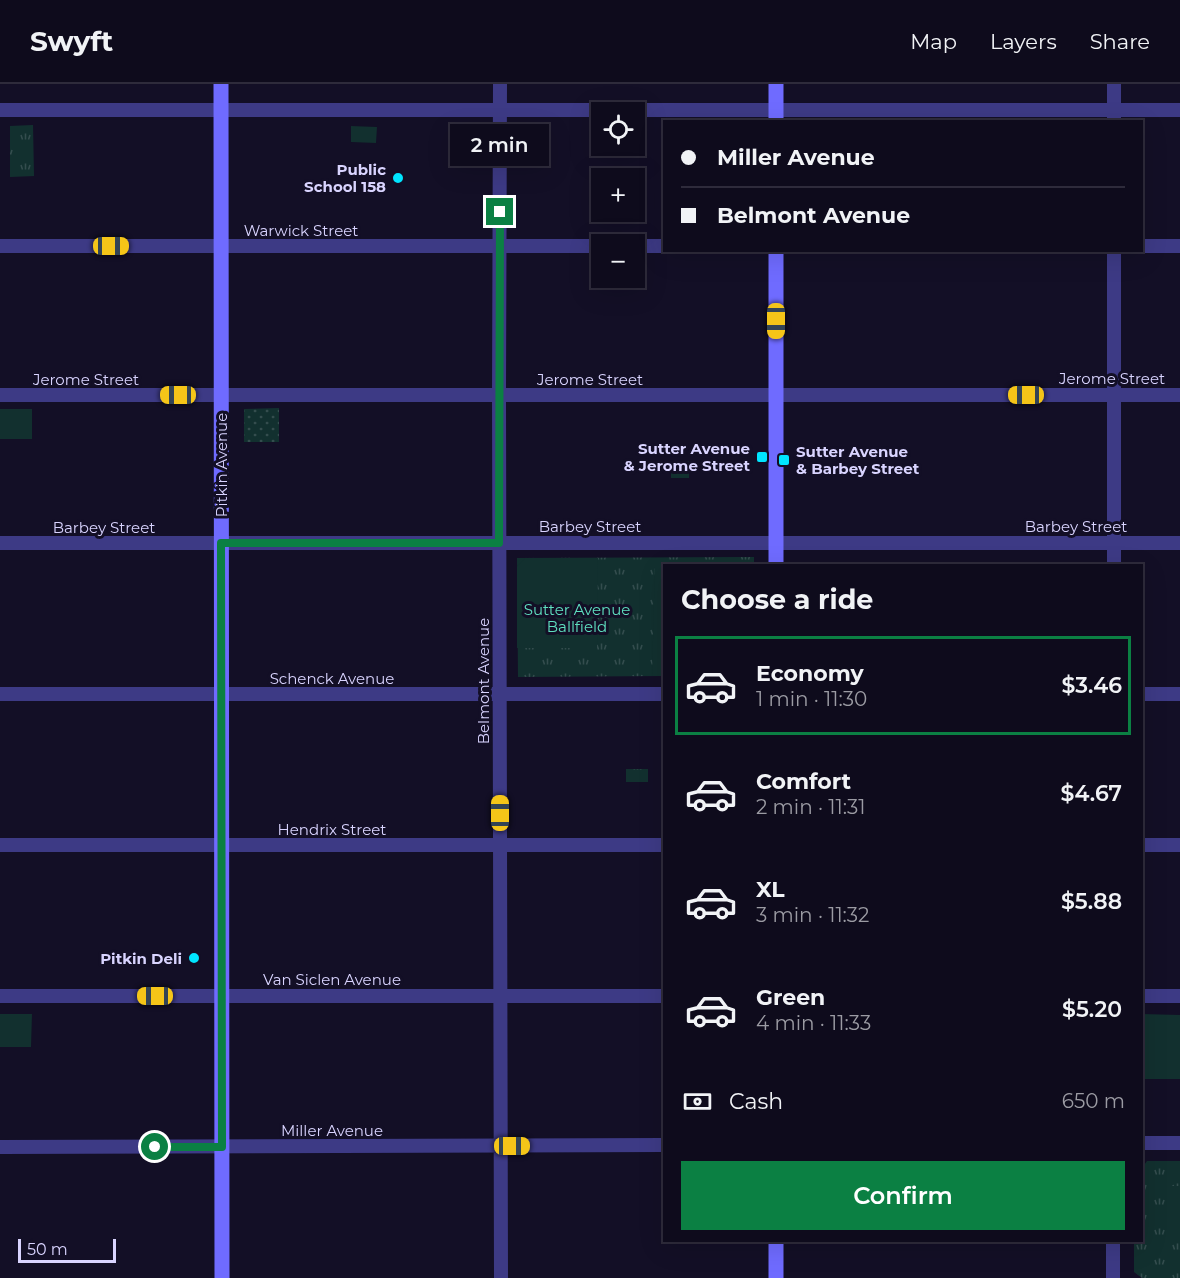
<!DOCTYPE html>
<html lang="en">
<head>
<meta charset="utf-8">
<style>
  :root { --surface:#0e0b1c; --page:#171425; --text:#f1f3f6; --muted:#9b9ba3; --line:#2e2b3b; --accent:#0b8043 }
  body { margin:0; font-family:Montserrat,sans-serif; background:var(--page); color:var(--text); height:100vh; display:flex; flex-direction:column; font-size:22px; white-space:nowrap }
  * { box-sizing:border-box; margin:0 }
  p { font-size:20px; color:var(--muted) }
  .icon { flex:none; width:33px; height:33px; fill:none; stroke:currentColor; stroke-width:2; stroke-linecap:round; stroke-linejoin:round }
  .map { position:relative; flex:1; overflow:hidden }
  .side { position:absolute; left:663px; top:480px; width:480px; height:678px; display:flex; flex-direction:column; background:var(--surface); border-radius:0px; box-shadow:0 6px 24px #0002,0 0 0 2px var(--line) }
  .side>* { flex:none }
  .top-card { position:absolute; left:663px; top:36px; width:480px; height:132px; border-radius:0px; box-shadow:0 6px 24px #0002,0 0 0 2px var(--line); display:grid; align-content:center; height:132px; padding:0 18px; background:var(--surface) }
  .buttons { position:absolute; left:591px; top:18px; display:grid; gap:12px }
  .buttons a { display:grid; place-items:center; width:54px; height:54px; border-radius:0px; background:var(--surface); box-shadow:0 6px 24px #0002,0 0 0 2px var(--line); font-size:30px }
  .scale { position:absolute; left:18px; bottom:15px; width:98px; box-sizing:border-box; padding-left:6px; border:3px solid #d9d4ff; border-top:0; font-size:16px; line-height:21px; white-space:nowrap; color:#d9d4ff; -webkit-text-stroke:4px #130f26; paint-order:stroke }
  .end { position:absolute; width:27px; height:27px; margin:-14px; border:8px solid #0b8043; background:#fff; box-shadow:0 0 0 3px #fff }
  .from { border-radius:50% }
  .bubble { position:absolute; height:42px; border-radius:0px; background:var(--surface); box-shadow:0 6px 24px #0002,0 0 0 2px var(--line); font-size:20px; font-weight:600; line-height:42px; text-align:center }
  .car { position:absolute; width:18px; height:36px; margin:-18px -9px; border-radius:8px; box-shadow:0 0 4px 2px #0007; background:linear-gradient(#f5c518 24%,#345 0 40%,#f5c518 0 76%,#345 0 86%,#f5c518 0) }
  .top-card b { display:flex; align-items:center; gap:21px; height:57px; font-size:22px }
  .top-card b+b { border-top:2px solid var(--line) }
  .top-card i { width:15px; height:15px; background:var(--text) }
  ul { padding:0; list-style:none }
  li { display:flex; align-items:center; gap:18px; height:99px; margin:0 12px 9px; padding:0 6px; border:3px solid transparent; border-radius:0px }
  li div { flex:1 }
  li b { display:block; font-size:22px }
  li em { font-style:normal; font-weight:600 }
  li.selected { border-color:var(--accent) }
  li>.icon { width:54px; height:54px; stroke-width:1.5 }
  h2 { padding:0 18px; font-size:27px; line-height:72px }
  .pay { display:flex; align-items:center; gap:15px; height:66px; padding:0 18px; font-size:22px }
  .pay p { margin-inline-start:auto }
  .action { display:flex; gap:12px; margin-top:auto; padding:12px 18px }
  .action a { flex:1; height:69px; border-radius:0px; background:var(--accent); color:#fff; font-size:24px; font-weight:600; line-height:69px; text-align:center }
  header { display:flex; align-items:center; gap:36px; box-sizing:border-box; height:84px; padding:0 30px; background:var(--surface); border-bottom:2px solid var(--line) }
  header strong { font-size:28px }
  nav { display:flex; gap:33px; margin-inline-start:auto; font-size:21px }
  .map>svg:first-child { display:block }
  .grass { fill:url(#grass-dots) }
  .park { fill:url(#park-tufts) }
  .garden { fill:#12302f }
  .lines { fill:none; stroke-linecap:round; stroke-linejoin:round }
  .street { stroke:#3d3a85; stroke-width:14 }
  .secondary { stroke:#6f6bff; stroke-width:15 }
  .route { stroke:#0b8043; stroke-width:8 }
  .poi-dot { fill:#00e5ff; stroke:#130f26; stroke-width:2 }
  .labels { text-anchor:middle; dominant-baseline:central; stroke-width:6; stroke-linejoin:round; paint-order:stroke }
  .poi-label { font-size:15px; font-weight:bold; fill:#d9d4ff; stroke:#130f26; text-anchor:end }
  .street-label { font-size:15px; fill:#d9d4ff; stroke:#130f26 }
  .park-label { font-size:15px; fill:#5fe0c0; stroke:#130f26 }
</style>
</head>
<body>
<header>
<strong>Swyft</strong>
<nav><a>Map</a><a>Layers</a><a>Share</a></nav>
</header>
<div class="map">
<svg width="1180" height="1194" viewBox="0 0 1180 1194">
  <defs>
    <pattern id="grass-dots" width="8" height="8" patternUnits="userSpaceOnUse" patternTransform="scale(1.5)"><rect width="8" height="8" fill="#12302f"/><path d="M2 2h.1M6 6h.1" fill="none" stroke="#344d4e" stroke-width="1.8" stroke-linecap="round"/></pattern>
    <pattern id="park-tufts" width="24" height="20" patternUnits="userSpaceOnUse" patternTransform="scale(1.5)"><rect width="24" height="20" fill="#12302f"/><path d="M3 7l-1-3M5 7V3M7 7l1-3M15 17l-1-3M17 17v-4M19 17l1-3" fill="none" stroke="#344d4e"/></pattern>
  </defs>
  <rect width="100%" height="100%" fill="#130f26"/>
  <path class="grass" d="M279,324V358H244V325Z"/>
  <path class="park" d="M33,41L34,92L10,93V42Z
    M671,377H689V394H671Z
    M754,473V481L664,482V592L518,593L517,474Z
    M626,685H648V698H626Z
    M1147,1077H1180V1194H1142L1134,1188V1157L1142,1156V1084Z"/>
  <path class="garden" d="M351,42L377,43L376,59L351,58Z
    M0,325H32V355H0Z
    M525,474H598L597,564H517V483Z
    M655,483H664V592H652Z
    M0,930H32L31,963H0Z
    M1142,930L1180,931V995H1142Z
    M1168,1102H1180V1150H1168Z"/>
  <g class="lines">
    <path class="street" d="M500,0L499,312L501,1194
      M1114,0V38
      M0,26H1180
      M0,162H602
      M634,162H664
      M1142,162H1180
      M1114,166V482
      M0,311H1180
      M0,459H1180
      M0,610H664
      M1142,610H1180
      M0,761H664
      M1142,761H1180
      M0,912H664
      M1142,912H1180
      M1142,1059H1180
      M0,1063L664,1061
      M1113,1194V1156"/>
    <path class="secondary" d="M221,0L222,1194
      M776,38V0
      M776,166V482
      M776,1194V1156"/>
  </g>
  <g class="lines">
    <path class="route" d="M155,1063H222L221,459H499L500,128"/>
  </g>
  <g class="poi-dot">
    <circle cx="398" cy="94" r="6"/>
    <rect x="756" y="367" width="12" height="12" rx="3"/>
    <rect x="778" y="370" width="12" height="12" rx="3"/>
    <circle cx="194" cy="874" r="6"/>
  </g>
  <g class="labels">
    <g class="poi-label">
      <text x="386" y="85">Public<tspan x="386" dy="17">School 158</tspan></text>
      <text x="750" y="364">Sutter Avenue<tspan x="750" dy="17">&amp; Jerome Street</tspan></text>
      <text x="796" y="367" text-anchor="start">Sutter Avenue<tspan x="796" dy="17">&amp; Barbey Street</tspan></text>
      <text x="182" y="874">Pitkin Deli</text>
    </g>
    <g class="street-label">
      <text x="301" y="146">Warwick Street</text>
      <text x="1112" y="294">Jerome Street</text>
      <text x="86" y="295">Jerome Street</text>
      <text x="590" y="295">Jerome Street</text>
      <text transform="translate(221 381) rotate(-90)">Pitkin Avenue</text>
      <text x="590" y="442">Barbey Street</text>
      <text x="1076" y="442">Barbey Street</text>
      <text x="104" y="443">Barbey Street</text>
      <text x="332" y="594">Schenck Avenue</text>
      <text transform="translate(483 597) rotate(-90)">Belmont Avenue</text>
      <text x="332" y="745">Hendrix Street</text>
      <text x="332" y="895">Van Siclen Avenue</text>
      <text x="332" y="1046">Miller Avenue</text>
    </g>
    <g class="park-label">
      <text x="577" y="525">Sutter Avenue<tspan x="577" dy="17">Ballfield</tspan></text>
    </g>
  </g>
</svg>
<div class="buttons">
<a><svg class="icon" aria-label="locate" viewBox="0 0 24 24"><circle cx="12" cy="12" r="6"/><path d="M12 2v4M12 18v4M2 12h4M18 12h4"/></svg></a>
<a>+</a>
<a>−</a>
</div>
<div class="scale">50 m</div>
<i class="end from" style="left:155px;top:1063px"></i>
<i class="end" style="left:500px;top:128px"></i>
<div class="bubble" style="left:450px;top:40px;width:99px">2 min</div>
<i class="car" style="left:111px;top:162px;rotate:90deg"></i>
<i class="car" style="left:776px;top:237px;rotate:180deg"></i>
<i class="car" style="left:178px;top:311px;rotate:270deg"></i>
<i class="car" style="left:1026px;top:311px;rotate:270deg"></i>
<i class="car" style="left:500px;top:729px;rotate:0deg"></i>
<i class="car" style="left:155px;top:912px;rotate:270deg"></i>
<i class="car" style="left:512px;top:1062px;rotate:90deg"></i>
<div class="top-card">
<b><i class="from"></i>Miller Avenue</b>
<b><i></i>Belmont Avenue</b>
</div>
<section class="side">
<h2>Choose a ride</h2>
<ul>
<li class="selected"><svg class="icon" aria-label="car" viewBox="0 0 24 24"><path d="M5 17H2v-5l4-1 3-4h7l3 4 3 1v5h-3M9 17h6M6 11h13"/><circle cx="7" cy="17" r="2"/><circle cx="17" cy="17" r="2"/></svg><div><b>Economy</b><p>1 min · 11:30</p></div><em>$3.46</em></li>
<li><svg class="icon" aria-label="car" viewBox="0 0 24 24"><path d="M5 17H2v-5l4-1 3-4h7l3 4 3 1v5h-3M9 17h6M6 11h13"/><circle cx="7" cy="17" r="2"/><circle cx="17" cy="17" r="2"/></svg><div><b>Comfort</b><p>2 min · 11:31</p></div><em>$4.67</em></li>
<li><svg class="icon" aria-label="car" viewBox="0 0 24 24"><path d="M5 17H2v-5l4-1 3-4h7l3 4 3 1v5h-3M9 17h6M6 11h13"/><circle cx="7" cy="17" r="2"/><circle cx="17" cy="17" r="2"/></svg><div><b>XL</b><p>3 min · 11:32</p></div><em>$5.88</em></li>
<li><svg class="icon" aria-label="car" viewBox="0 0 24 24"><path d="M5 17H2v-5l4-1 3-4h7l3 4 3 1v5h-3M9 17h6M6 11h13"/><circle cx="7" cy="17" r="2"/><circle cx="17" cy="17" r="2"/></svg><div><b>Green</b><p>4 min · 11:33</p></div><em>$5.20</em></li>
</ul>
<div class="pay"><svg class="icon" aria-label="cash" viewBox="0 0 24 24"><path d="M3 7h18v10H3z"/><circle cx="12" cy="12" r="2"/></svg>Cash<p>650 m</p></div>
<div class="action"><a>Confirm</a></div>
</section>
</div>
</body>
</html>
